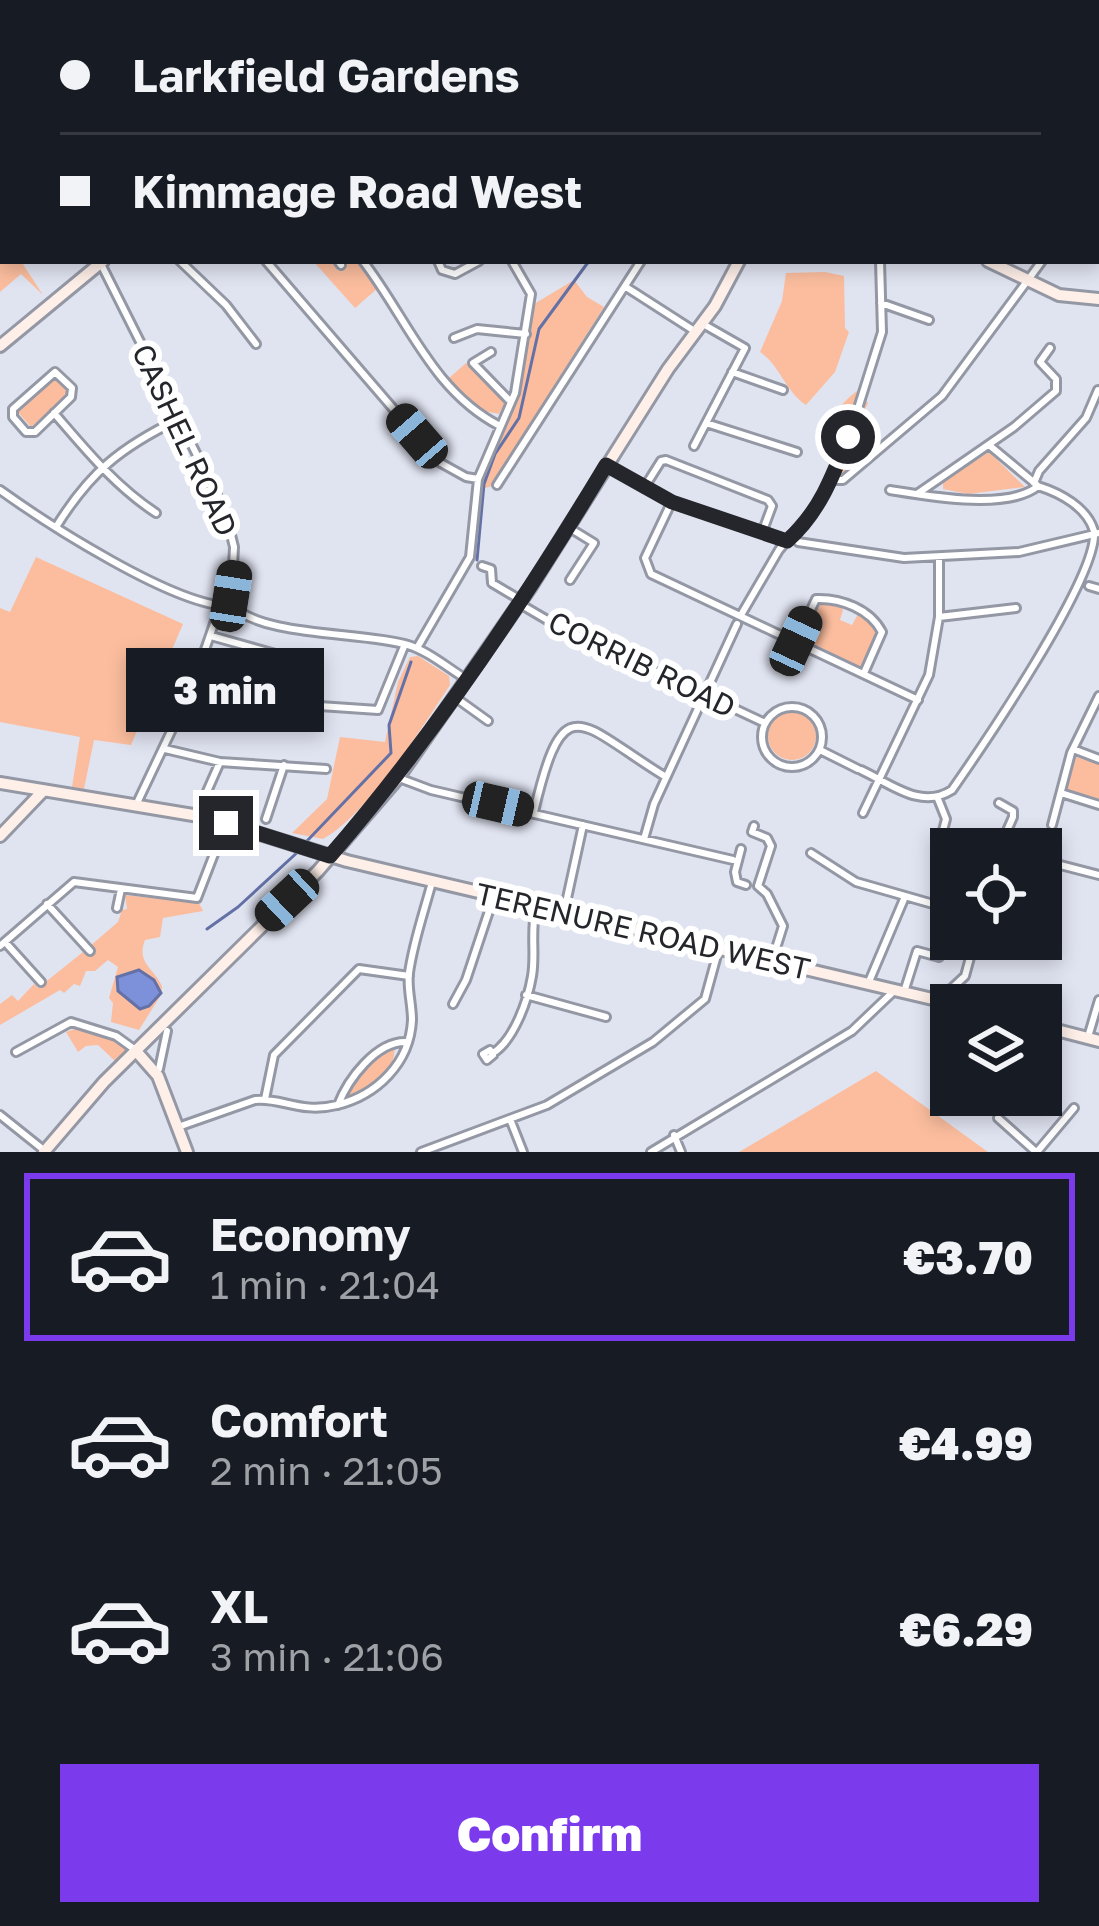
<!DOCTYPE html>
<html lang="en">
<head>
<meta charset="utf-8">
<style>
  :root { --surface:#171b24; --page:#242831; --text:#f1f3f6; --muted:#9ea1a6; --line:#363941; --accent:#7c3aed }
  body { margin:0; font-family:"Golos Text",sans-serif; background:var(--page); color:var(--text); height:100vh; display:flex; flex-direction:column; font-size:45px; white-space:nowrap }
  * { box-sizing:border-box; margin:0 }
  p { font-size:39px; color:var(--muted) }
  .icon { flex:none; width:66px; height:66px; fill:none; stroke:currentColor; stroke-width:2; stroke-linecap:round; stroke-linejoin:round }
  .map { position:relative; height:1152px; overflow:hidden }
  .drawer { display:flex; flex-direction:column; background:var(--surface); flex:1 }
  .drawer>* { flex:none }
  .guide { position:absolute; left:0px; top:0px; width:1101px; height:264px; box-shadow:0 6px 18px #0003; display:grid; align-content:center; height:264px; padding:0 60px; background:var(--surface) }
  .buttons { position:absolute; left:930px; top:828px; display:grid; gap:24px }
  .buttons a { display:grid; place-items:center; width:132px; height:132px; border-radius:0px; background:var(--surface); box-shadow:0 6px 18px #0003; font-size:60px }
  .end { position:absolute; width:54px; height:54px; margin:-27px; border:15px solid #25262b; background:#fff; box-shadow:0 0 0 6px #fff }
  .from { border-radius:50% }
  .bubble { position:absolute; height:84px; border-radius:0px; background:var(--surface); box-shadow:0 6px 18px #0003; font-size:39px; font-weight:800; line-height:84px; text-align:center }
  .car { position:absolute; width:36px; height:72px; margin:-36px -18px; border-radius:15px; box-shadow:0 0 9px 3px #0007; background:linear-gradient(#222 24%,#8ab4d8 0 40%,#222 0 76%,#8ab4d8 0 86%,#222 0) }
  .guide b { display:flex; align-items:center; gap:42px; height:114px; font-size:45px }
  .guide b+b { border-top:3px solid var(--line) }
  .guide i { width:30px; height:30px; background:var(--text) }
  ul { padding:21px 0 0; list-style:none }
  li { display:flex; align-items:center; gap:36px; height:168px; margin:0 24px 18px; padding:0 36px; border:6px solid transparent; border-radius:0px }
  li div { flex:1 }
  li b { display:block; font-size:45px }
  li em { font-style:normal; font-weight:800 }
  li.selected { border-color:var(--accent) }
  li>.icon { width:108px; height:108px; stroke-width:1.5 }
  .primary-button { display:flex; gap:24px; margin-top:auto; padding:24px 60px }
  .primary-button a { flex:1; height:138px; border-radius:0px; background:var(--accent); color:#fff; font-size:48px; font-weight:800; line-height:138px; text-align:center }
  .map>svg:first-child { display:block }
  .green { fill:#fbbd9e }
  .water { fill:#7d91da; stroke:#6371a6; stroke-width:3 }
  .lines { fill:none; stroke-linecap:round; stroke-linejoin:round }
  .stream { stroke:#6371a6; stroke-width:3 }
  .street-casing { stroke:#9498a5; stroke-width:12 }
  .secondary-casing { stroke:#9498a5; stroke-width:16 }
  .street { stroke:#fff; stroke-width:6 }
  .secondary { stroke:#feefe8; stroke-width:10 }
  .route { stroke:#25262b; stroke-width:15 }
  .labels { text-anchor:middle; dominant-baseline:central; stroke-width:12; stroke-linejoin:round; paint-order:stroke }
  .street-label { font-size:30px; fill:#25262b; stroke:#fff }
</style>
</head>
<body>
<div class="map">
<svg width="1099" height="1152" viewBox="0 0 1099 1152">
  <rect width="100%" height="100%" fill="#e0e4f1"/>
  <path class="green" d="M0,230L3,261H21L43,295L21,274L0,292Z
    M313,261H330L339,271L347,261H358L377,289L355,308Z
    M825,272L844,276L845,328L849,332L835,372L806,405C785,391 780,365 760,352L782,301L786,273Z
    M574,280L587,297L604,307L490,487L483,488V466L520,384L534,304Z
    M466,363L506,401L499,414L484,411L448,379Z
    M55,376L70,393L31,427L16,410Z
    M857,391L868,403L843,459L852,442L867,451L837,478C818,443 826,414 857,391Z
    M989,452L1025,487L968,494L943,489V481Z
    M36,557L183,624L131,745L94,740L84,789L72,787L80,737L0,722V608L10,612Z
    M820,604L840,606L843,610L840,620L852,625L858,614L879,629L860,667L804,639Z
    M211,652L223,655L226,660L225,666H219L212,692L196,688L195,683Z
    M418,656L449,676L450,685C421,729 368,814 323,839L292,833L327,799L340,737L385,742L398,682L410,657Z
    M768 736a24 24 0 1 1 48 0a24 24 0 1 1-48 0Z
    M1076,757L1099,764V800L1067,789Z
    M125,895L199,903L203,911L163,918L160,937L145,940C136,963 154,968 162,986L161,995L139,1030L111,1022L113,1003L109,998L118,967L108,960L95,971H86L80,986L74,984L64,993L60,990L0,1025V1004L12,995L18,1001L34,984L38,988L83,952L86,954L93,950L90,946L118,922L122,910L127,909Z
    M75,1029L113,1037L125,1048V1052L116,1062L98,1045L86,1046L78,1052L66,1032Z
    M395,1047C394,1075 371,1090 346,1097C352,1078 374,1054 395,1047Z
    M876,1071L988,1152H739Z"/>
  <path class="water" d="M139,970L154,980L161,993L149,1006L140,1009L118,991L117,977Z"/>
  <g class="lines">
    <path class="stream" d="M953,3H965
      M1073,3L1082,0
      M477,560L484,484L495,454L519,418L539,329L589,261
      M307,841L391,753L389,725L411,662
      M207,929L238,907L301,849"/>
    <defs>
      <path id="street" d="M15,0L17,3
        M142,0L151,3
        M362,0L364,3
        M508,0L510,3
        M927,2L931,0
        M5,3L10,0
        M78,3L80,0
        M295,3L303,0
        M526,3L530,0
        M679,3L683,0
        M780,3L784,0
        M889,3L906,0
        M0,89L3,94
        M1098,93L1099,95
        M1098,128L1099,127
        M1098,193L1099,192
        M180,261L226,305L256,344
        M266,261L439,462L466,477L478,479
        M338,261L341,265
        M363,261C407,318 432,391 500,426
        M438,261L442,270L455,274L479,261
        M100,262L225,511L234,547L231,605
        M626,287L696,332
        M881,303L929,320
        M454,338L477,329L526,334
        M491,352L473,363L511,402
        M55,372L72,388L71,397L35,432H26L13,417V409Z
        M732,372L783,390
        M54,413C86,450 115,486 156,513
        M706,423L797,452
        M989,445L1037,485
        M694,446L745,348L703,324
        M609,466L672,501L787,541
        M833,480H843L942,396L1042,261
        M1034,483L1039,471L1086,418L1098,390
        M497,485L641,261
        M644,488L661,461L666,460L768,500L772,506L762,533
        M0,490C46,523 177,608 231,606
        M917,494L1014,427L1056,391V379L1040,362L1050,348
        M672,501L645,558L651,574L918,700
        M56,527C90,472 121,447 179,419
        M568,527L594,543L570,580
        M798,542L904,558L1019,552L1099,533
        M482,566L491,569L492,583L519,599
        M1089,586L1099,589
        M520,604L554,624L765,723
        M231,605C265,638 361,631 408,645C428,651 448,668 466,679
        M741,615L779,550L818,504L849,437L882,332L880,261
        M939,617L1016,608
        M211,636L279,655
        M796,641L816,599C841,598 870,609 882,632L864,673
        M417,648L470,557L478,479L515,393L531,294L512,261
        M191,690L216,699L378,710L405,644
        M191,690L217,615
        M456,698L488,721
        M283,703L288,659
        M762 737a30 30 0 1 1 60 0a30 30 0 1 1-60 0Z
        M173,717L178,696L191,690
        M165,749L220,762L326,769
        M1073,749L1099,759
        M820,750L858,769
        M861,770C891,784 921,810 952,790C982,747 1099,576 1094,531C1087,507 1060,493 1038,486C1008,511 927,496 890,490
        M399,778L431,790L733,860
        M1061,793L1099,805
        M205,796L220,762
        M938,799L946,819L941,838
        M137,803L175,723
        M999,803L1013,811V817L999,849
        M534,812C564,683 580,725 666,777
        M863,813L929,675L939,617V557
        M266,819L284,765
        M1052,825L1071,753L1099,696
        M754,826L752,832L767,838L771,846L758,886L767,894L783,926L772,961
        M644,839L654,804L737,624
        M741,849L735,872L737,882L746,885
        M811,853L856,882L933,904
        M1041,860L1099,875
        M47,904L90,951
        M117,908L121,889
        M564,912L583,825
        M5,942L41,982
        M0,946L74,882L197,898L226,823
        M868,984L904,899
        M904,992L917,951L939,957
        M526,995L606,1017
        M944,1002L950,990L965,976L975,939
        M453,1004L466,980L494,896
        M1088,1037L1099,1000
        M490,1050L493,1055L487,1060L483,1054Z
        M16,1052L71,1022L116,1036L134,1049
        M493,1053C514,1040 528,1000 532,976C536,953 530,932 536,907
        M155,1071L159,1069L167,1031
        M265,1099L274,1055L359,969L409,976
        M338,1105C348,1079 376,1042 405,1042
        M0,1115L45,1151
        M998,1118L1036,1152
        M510,1119L523,1152
        M178,1127L255,1100C281,1097 300,1114 337,1105C377,1095 410,1063 412,1020C412,1004 407,988 409,973C413,943 424,912 432,882
        M674,1135L681,1152
        M421,1152L547,1105L653,1042L705,999L719,948
        M651,1152L852,1031L895,990
        M1037,1152L1074,1108"/>
      <path id="secondary" d="M695,0L697,3
        M426,3L430,0
        M1098,20L1099,19
        M988,261L1059,295L1099,299
        M0,346L103,261
        M0,783L205,817L347,861L958,1005
        M0,836L43,791
        M1041,1026L1099,1041
        M136,1051L158,1076L187,1152
        M44,1152L104,1082L318,871L398,778L530,588L668,369L715,306L739,261"/>
    </defs>
    <use href="#street" class="street-casing"/>
    <use href="#secondary" class="secondary-casing"/>
    <use href="#street" class="street"/>
    <use href="#secondary" class="secondary"/>
  </g>
  <g class="lines">
    <path class="route" d="M226,823L330,856C434,736 524,602 606,465L672,502L787,541C819,513 833,476 848,437"/>
  </g>
  <g class="labels">
    <g class="street-label">
      <text transform="translate(185 440) rotate(65)">CASHEL ROAD</text>
      <text transform="translate(642 664) rotate(26)">CORRIB ROAD</text>
      <text transform="translate(643 931) rotate(13)">TERENURE ROAD WEST</text>
    </g>
  </g>
</svg>
<div class="buttons">
<a><svg class="icon" aria-label="locate" viewBox="0 0 24 24"><circle cx="12" cy="12" r="6"/><path d="M12 2v4M12 18v4M2 12h4M18 12h4"/></svg></a>
<a><svg class="icon" aria-label="layers" viewBox="0 0 24 24"><path d="M12 4l9 5-9 5-9-5zM3 14l9 5 9-5"/></svg></a>
</div>
<i class="end from" style="left:848px;top:437px"></i>
<i class="end" style="left:226px;top:823px"></i>
<div class="bubble" style="left:126px;top:648px;width:198px">3 min</div>
<i class="car" style="left:417px;top:436px;rotate:319deg"></i>
<i class="car" style="left:231px;top:596px;rotate:9deg"></i>
<i class="car" style="left:796px;top:641px;rotate:25deg"></i>
<i class="car" style="left:498px;top:804px;rotate:103deg"></i>
<i class="car" style="left:287px;top:900px;rotate:227deg"></i>
<div class="guide">
<b><i class="from"></i>Larkfield Gardens</b>
<b><i></i>Kimmage Road West</b>
</div>
</div>
<section class="drawer">
<ul>
<li class="selected"><svg class="icon" aria-label="car" viewBox="0 0 24 24"><path d="M5 17H2v-5l4-1 3-4h7l3 4 3 1v5h-3M9 17h6M6 11h13"/><circle cx="7" cy="17" r="2"/><circle cx="17" cy="17" r="2"/></svg><div><b>Economy</b><p>1 min · 21:04</p></div><em>€3.70</em></li>
<li><svg class="icon" aria-label="car" viewBox="0 0 24 24"><path d="M5 17H2v-5l4-1 3-4h7l3 4 3 1v5h-3M9 17h6M6 11h13"/><circle cx="7" cy="17" r="2"/><circle cx="17" cy="17" r="2"/></svg><div><b>Comfort</b><p>2 min · 21:05</p></div><em>€4.99</em></li>
<li><svg class="icon" aria-label="car" viewBox="0 0 24 24"><path d="M5 17H2v-5l4-1 3-4h7l3 4 3 1v5h-3M9 17h6M6 11h13"/><circle cx="7" cy="17" r="2"/><circle cx="17" cy="17" r="2"/></svg><div><b>XL</b><p>3 min · 21:06</p></div><em>€6.29</em></li>
</ul>
<div class="primary-button"><a>Confirm</a></div>
</section>
</body>
</html>
